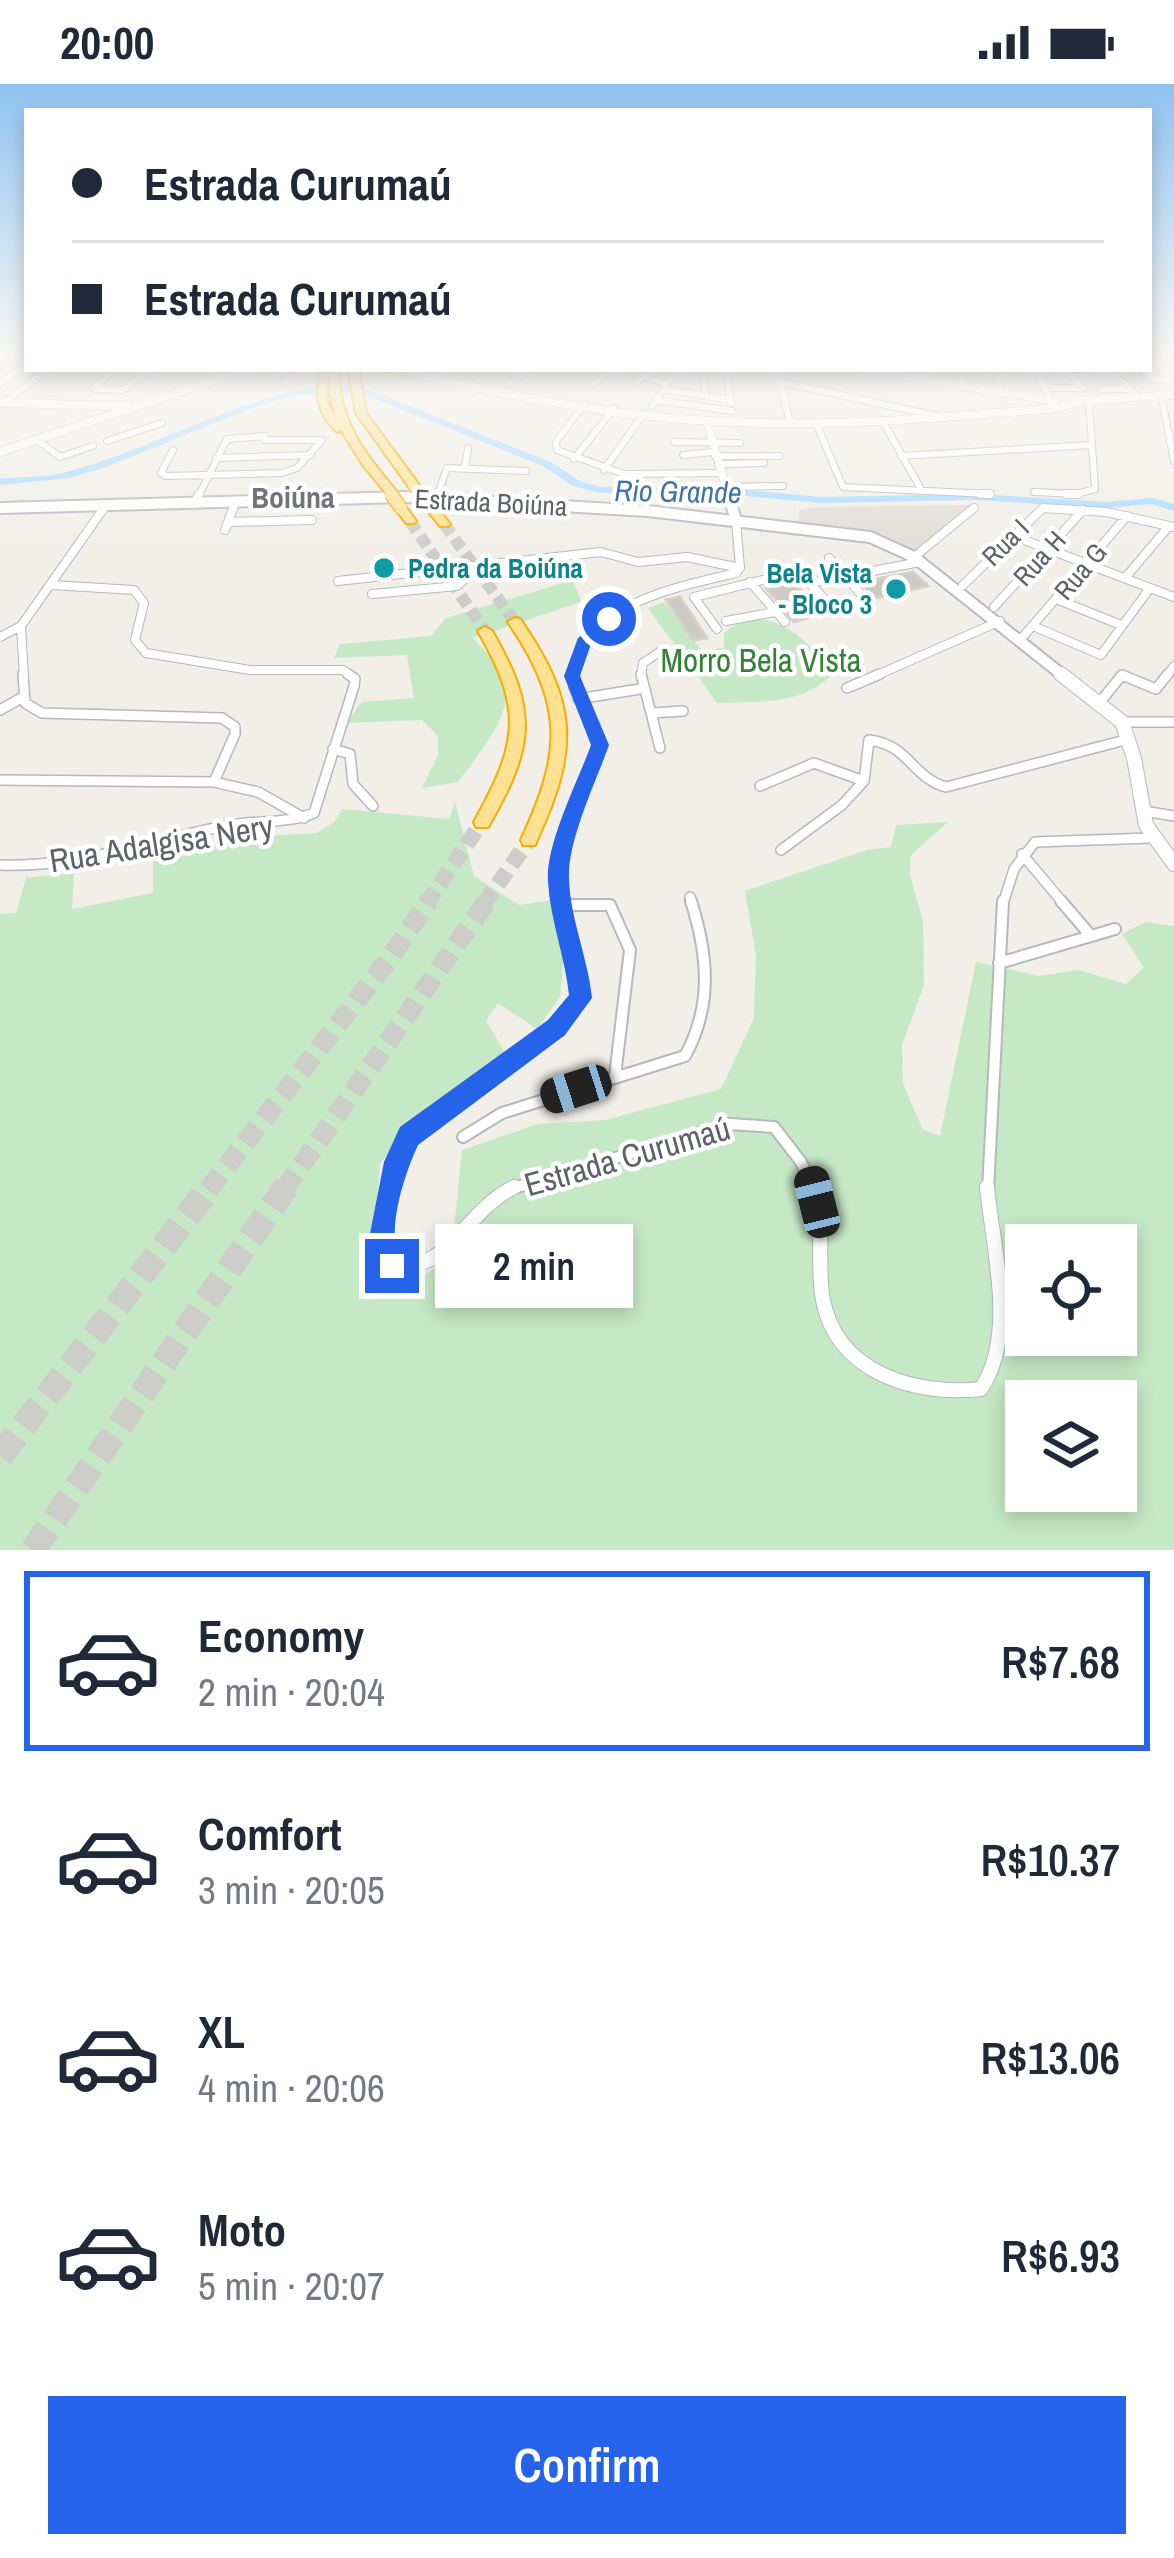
<!DOCTYPE html>
<html lang="en">
<head>
<meta charset="utf-8">
<style>
  :root { --surface:#fff; --page:#f6f6f7; --text:#1f2937; --muted:#747a83; --line:#e0e1e3; --accent:#2563eb }
  body { margin:0; font-family:"Archivo Narrow",sans-serif; background:var(--page); color:var(--text); height:100vh; display:flex; flex-direction:column; font-size:45px; white-space:nowrap }
  * { box-sizing:border-box; margin:0 }
  p { font-size:39px; color:var(--muted) }
  .icon { flex:none; width:66px; height:66px; fill:none; stroke:currentColor; stroke-width:2; stroke-linecap:round; stroke-linejoin:round }
  .map { position:relative; height:1466px; overflow:hidden }
  .panel { display:flex; flex-direction:column; background:var(--surface); flex:1 }
  .panel>* { flex:none }
  .banner { position:absolute; left:24px; top:24px; width:1128px; height:264px; border-radius:0px; box-shadow:0 6px 18px #0003; display:grid; align-content:center; height:264px; padding:0 48px; background:var(--surface) }
  .controls { position:absolute; left:1005px; top:1140px; display:grid; gap:24px }
  .controls a { display:grid; place-items:center; width:132px; height:132px; border-radius:0px; background:var(--surface); box-shadow:0 6px 18px #0003; font-size:60px }
  .end { position:absolute; width:54px; height:54px; margin:-27px; border:15px solid #2563eb; background:#fff; box-shadow:0 0 0 6px #fff }
  .from { border-radius:50% }
  .bubble { position:absolute; height:84px; border-radius:0px; background:var(--surface); box-shadow:0 6px 18px #0003; font-size:39px; font-weight:600; line-height:84px; text-align:center }
  .car { position:absolute; width:36px; height:72px; margin:-36px -18px; border-radius:15px; box-shadow:0 0 9px 3px #0007; background:linear-gradient(#222 24%,#8ab4d8 0 40%,#222 0 76%,#8ab4d8 0 86%,#222 0) }
  .banner b { display:flex; align-items:center; gap:42px; height:114px; font-size:45px }
  .banner b+b { border-top:3px solid var(--line) }
  .banner i { width:30px; height:30px; background:var(--text) }
  ul { padding:21px 0 0; list-style:none }
  li { display:flex; align-items:center; gap:36px; height:180px; margin:0 24px 18px; padding:0 24px; border:6px solid transparent; border-radius:0px }
  li div { flex:1 }
  li b { display:block; font-size:45px }
  li em { font-style:normal; font-weight:600 }
  li.current { border-color:var(--accent) }
  li>.icon { width:108px; height:108px; stroke-width:1.5 }
  .action { display:flex; gap:24px; margin-top:auto; padding:24px 48px }
  .action a { flex:1; height:138px; border-radius:0px; background:var(--accent); color:#fff; font-size:48px; font-weight:600; line-height:138px; text-align:center }
  .status { display:flex; justify-content:space-between; align-items:center; height:84px; padding:0 60px; background:var(--surface); direction:ltr }
  .status svg { height:33px; fill:currentColor }
  .map>svg:first-child { display:block }
  .education { fill:#e1ded6 }
  .green { fill:#c5e8c5; fill-rule:evenodd }
  .lines { fill:none; stroke-linecap:round; stroke-linejoin:round }
  .river { fill:#aadaff; fill-rule:evenodd }
  .building { fill:#cccac5; stroke:#d6d1c6; stroke-width:3 }
  .highway-tunnel-far3 { stroke:#ccccc8; stroke-width:12; stroke-dasharray:12 6; stroke-linecap:butt }
  .highway-tunnel-far2 { stroke:#ccccc8; stroke-width:16; stroke-dasharray:16 8; stroke-linecap:butt }
  .highway-tunnel-far1 { stroke:#ccccc8; stroke-width:20; stroke-dasharray:20 10; stroke-linecap:butt }
  .highway-tunnel { stroke:#ccccc8; stroke-width:26; stroke-dasharray:26 12; stroke-linecap:butt }
  .street-far4-casing { stroke:#b5b8bc; stroke-width:8 }
  .street-far3-casing { stroke:#b5b8bc; stroke-width:10 }
  .street-far2-casing { stroke:#b5b8bc; stroke-width:12 }
  .street-far1-casing { stroke:#b5b8bc; stroke-width:14 }
  .street-casing { stroke:#b5b8bc; stroke-width:16 }
  .secondary-far2-casing { stroke:#b6babf; stroke-width:9 }
  .secondary-far1-casing { stroke:#b6babf; stroke-width:14 }
  .secondary-casing { stroke:#b6babf; stroke-width:16 }
  .highway-casing { stroke:#f9ab00; stroke-width:4 }
  .street-far4 { stroke:#fff; stroke-width:6 }
  .street-far3 { stroke:#fff; stroke-width:8 }
  .street-far2 { stroke:#fff; stroke-width:9 }
  .street-far1 { stroke:#fff; stroke-width:10 }
  .street { stroke:#fff; stroke-width:14 }
  .secondary-far2 { stroke:#fff; stroke-width:8 }
  .secondary-far1 { stroke:#fff; stroke-width:10 }
  .secondary { stroke:#fff; stroke-width:14 }
  .highway { fill:#fde293; fill-rule:evenodd }
  .highway-bridge-far1-casing { stroke:#f9ab00; stroke-width:12; stroke-linecap:butt }
  .highway-bridge-casing { stroke:#f9ab00; stroke-width:15; stroke-linecap:butt }
  .highway-bridge-far1 { stroke:#fde293; stroke-width:10 }
  .highway-bridge { stroke:#fde293; stroke-width:12 }
  .route { fill:#2563eb }
  .culture-dot { fill:#0f9aa8; stroke:#fff; stroke-width:4.5 }
  .labels { text-anchor:middle; dominant-baseline:central; stroke-width:9; stroke-linejoin:round; paint-order:stroke }
  .far-street-label { font-size:27px; fill:#5f6368; stroke:#fff }
  .far-culture-label { font-size:27px; font-weight:bold; fill:#0d838f; stroke:#fff; text-anchor:start }
  .far-water-label { font-size:30px; font-style:italic; fill:#4174aa; stroke:#fff }
  .far-neighbourhood-label { font-size:30px; font-weight:bold; fill:#70757a; stroke:#fff }
  .park-label { font-size:33px; fill:#348238; stroke:#fff }
  .street-label { font-size:33px; fill:#5f6368; stroke:#fff }
</style>
</head>
<body>
<div class="status"><b>20:00</b><svg viewBox="0 0 49 12"><path d="M0 12V9h3v3zM5 12V6h3v6zM10 12V3h3v9zM15 12V0h3v12zM26 1h20v11H26zM47 4h2v5h-2z"/></svg></div>
<div class="map">
<svg width="1174" height="1466" viewBox="0 0 1174 1466">
  <rect width="100%" height="100%" fill="#f1efe8"/>
  <path class="education" d="M971,421L914,467L868,447L798,438L799,426L816,423Z"/>
  <path class="green" d="M573,496L581,518L473,554C481,564 493,573 500,584C523,623 479,668 458,698L422,704L438,671V652L422,636L346,639L362,618L414,614L407,571L334,574L340,560L431,552L446,534Z
    M664,518L704,569L724,563V549C764,514 810,554 832,591C800,622 759,617 717,619L648,524Z
    M455,718L474,792L519,821L551,816L564,868L560,913L537,945L498,919L486,937L507,972L410,1040L380,1080L371,1189L409,1200L451,1174L462,1066L538,1040L605,1036L721,1005L754,934L756,872L745,807L867,766L891,763L896,741L948,738L911,771L910,791L923,838L924,901L902,961L903,1000L923,1046L940,1052L976,878L1039,892L1079,886L1126,900L1144,883L1122,850L1145,838L1174,842V1466H0V830L16,829L26,794L74,789L72,825L153,809V776L249,753L317,749L334,738L342,725L449,735ZM1026,1161H1116V1251H1026ZM1026,1317H1116V1407H1026Z"/>
  <g class="lines">
    <path class="river" d="M333,301L370,306L551,378L581,398L601,403L735,405L820,413L976,410L1106,418L1152,414L1174,420V427L1151,420L1106,424L976,416L820,419L735,411L601,409L573,402L543,382L365,311L333,307L296,311L260,321L103,384L69,394L0,401V395C22,392 44,394 66,388C160,364 232,313 333,301Z"/>
  </g>
  <path class="building" d="M913,488L928,502L875,514L861,498Z
    M791,498L795,499L821,530L794,538L766,504Z
    M680,513L707,554L693,556L666,516Z"/>
  <g class="lines">
    <path class="highway-tunnel-far3" d="M410,437L485,547
      M444,440L515,538"/>
    <path class="highway-tunnel-far2" d="M426,820L482,738
      M484,820L529,756"/>
    <path class="highway-tunnel-far1" d="M208,1106L389,875L429,817
      M284,1106L487,817"/>
    <path class="highway-tunnel" d="M0,1372L210,1103
      M33,1466L286,1103"/>
    <defs>
      <path id="street-far4" d="M1149,268L1174,299
        M279,285L292,293L285,298
        M704,285L705,312
        M726,285L731,319
        M778,285L790,339
        M959,285L964,304
        M994,285L1003,311
        M1034,285L1052,317
        M1063,285L1083,304
        M1072,285L1112,288
        M1109,285L1138,313
        M1139,285L1153,295L1171,296
        M642,293L666,299
        M777,297L941,333
        M637,298L651,285
        M0,300L27,280
        M508,300L529,285
        M594,300L611,285
        M1045,304H1083
        M94,305L123,306L152,285
        M94,305L114,285
        M663,305L731,316
        M1101,305H1129
        M1161,311L1174,377
        M656,316L732,327
        M6,317L49,285
        M584,320L556,358L557,366L624,390L721,389
        M652,322L677,285
        M882,336L922,407
        M816,339L843,403L990,410
        M37,356L60,373L93,362
        M107,357L162,339
        M674,358L740,359
        M173,366L161,389L166,392L282,389L297,384L322,356H265
        M683,371L714,368
        M715,372H779
        M901,372L1092,361
        M216,374L311,371
        M574,375L614,324
        M718,380L764,379
        M465,383L468,364
        M604,386L644,329
        M726,403L783,402
        M1034,408L1076,410L1095,405L1089,317
        M198,413L227,355L265,352
        M437,413L447,384L526,387"/>
      <path id="street-far3" d="M981,410H990
        M1067,410H1078
        M436,414L438,410
        M194,420L199,410
        M229,438L312,436
        M225,446L235,419
        M1011,451L1174,513
        M914,473L974,424
        M829,474L868,518
        M1125,494L1169,442
        M338,497L601,468L638,478L687,473L740,484
        M750,498L785,538
        M810,499L920,478
        M52,501L134,506L144,519L135,556L146,569L250,586H343L352,593
        M963,501L1043,424L1106,428L1174,443
        M372,510L457,502L463,497L461,483
        M1056,515L1121,541
        M994,523L1083,426
        M726,537L775,528
        M1033,542L1101,571L1150,504
        M717,545L694,513L791,489L805,494L835,527
        M0,553L21,542
        M1021,555L1127,432
        M24,593L21,542L104,424
        M574,593C577,521 681,502 736,489L740,484L736,436
        M641,593L643,579L661,567
        M873,593L1000,537
        M1121,593H1126
        M1166,593L1174,582"/>
      <path id="street-far2" d="M23,590L25,619L42,629L222,634L235,643V650L214,698
        M641,590L660,664
        M847,604L880,590
        M578,615L640,605
        M1100,618L1122,591L1156,605L1168,590
        M0,626L23,613
        M652,629L683,627
        M1122,638H1174
        M333,665L350,670L353,700L373,722
        M0,696L214,698L258,708L304,734
        M760,702L814,679L864,697
        M1144,727L1174,732
        M781,766L842,721L864,697L869,656C910,661 911,693 946,703L1129,655
        M1022,770L1064,820
        M0,781C81,784 152,755 231,741C259,736 287,740 314,729L354,602L355,595L348,590
        M690,813L692,820
        M561,820C551,761 585,715 600,661L574,603V590
        M1003,820L1014,785L1035,758L1150,754"/>
      <path id="street-far1" d="M1061,817L1091,852
        M564,821H610L630,866L615,992
        M999,879L1115,845
        M463,1053L502,1029L685,972C713,921 708,871 691,817
        M389,1106L409,1052L556,943L581,914L560,817
        M507,1106L730,1040L774,1043L801,1078L814,1106
        M988,1106L1003,817"/>
      <path id="street" d="M390,1103C383,1130 377,1158 392,1182C449,1189 463,1129 514,1103
        M813,1103C826,1142 816,1178 823,1216C837,1290 917,1312 981,1305C1017,1250 993,1166 987,1103"/>
      <path id="secondary-far2" d="M395,285C499,310 604,331 710,337C826,344 942,334 1057,324L1081,317
        M863,285L1055,317
        M1077,317L1174,311
        M0,319L127,322
        M707,337L729,413
        M0,368L248,285"/>
      <path id="secondary-far1" d="M728,410L736,436
        M0,424L406,413L648,427L870,453L914,473L1065,593"/>
      <path id="secondary" d="M1061,590L1122,638L1134,674L1146,741L1174,780"/>
      <path id="highway" d="M320,285H339C338,336 364,368 395,406L393,408H385L363,381L341,346L337,348C315,327 317,313 320,285ZM329,287V303L335,333L326,316Z
        M348,285H358L366,329L419,401L417,403H409L356,329Z
        M381,285H402L414,289L409,292Z
        M427,421H435L450,440L448,442H440L425,423Z
        M397,422H405L416,437L414,439H406L395,424Z
        M515,534L520,535C578,619 579,664 537,756L535,761H523L521,756C563,666 564,621 508,538Z
        M485,543L492,547C539,628 534,663 488,743H476L474,738C518,659 524,627 478,547Z"/>
    </defs>
    <use href="#street-far4" class="street-far4-casing"/>
    <use href="#street-far3" class="street-far3-casing"/>
    <use href="#street-far2" class="street-far2-casing"/>
    <use href="#street-far1" class="street-far1-casing"/>
    <use href="#street" class="street-casing"/>
    <use href="#secondary-far2" class="secondary-far2-casing"/>
    <use href="#secondary-far1" class="secondary-far1-casing"/>
    <use href="#secondary" class="secondary-casing"/>
    <use href="#highway" class="highway-casing"/>
    <use href="#street-far4" class="street-far4"/>
    <use href="#street-far3" class="street-far3"/>
    <use href="#street-far2" class="street-far2"/>
    <use href="#street-far1" class="street-far1"/>
    <use href="#street" class="street"/>
    <use href="#secondary-far2" class="secondary-far2"/>
    <use href="#secondary-far1" class="secondary-far1"/>
    <use href="#secondary" class="secondary"/>
    <use href="#highway" class="highway"/>
    <defs>
      <path id="highway-bridge-far1" d="M413,401L422,413
        M389,406L393,413"/>
      <path id="highway-bridge" d="M391,410L401,424
        M420,410L431,423"/>
    </defs>
    <use href="#highway-bridge-far1" class="highway-bridge-far1-casing"/>
    <use href="#highway-bridge" class="highway-bridge-casing"/>
    <use href="#highway-bridge-far1" class="highway-bridge-far1"/>
    <use href="#highway-bridge" class="highway-bridge"/>
  </g>
  <linearGradient id="sky" x2="0" y2="1"><stop stop-color="#8fc3f1"/><stop offset="0.57" stop-color="#f9f8f5"/><stop offset="1" stop-color="#f9f8f5" stop-opacity="0"/></linearGradient>
  <rect width="1174" height="474" fill="url(#sky)"/>
  <path class="route" d="M609,530L617,535L591,560L580,592L609,661C596,698 567,757 569,795C570,834 588,874 592,914L565,951L418,1061C406,1087 393,1127 395,1155C396,1165 402,1173 406,1182L402,1192L392,1196L382,1192L367,1165L384,1078L400,1043L548,936L569,911C565,873 550,835 548,798C545,761 578,697 591,661L564,592L578,554Z"/>
  <g class="culture-dot">
    <circle cx="384" cy="484" r="12"/>
    <circle cx="896" cy="505" r="12"/>
  </g>
  <g class="labels">
    <g class="far-street-label">
      <text transform="translate(491 418) rotate(3)">Estrada Boiúna</text>
      <text transform="translate(1005 458) rotate(-45)">Rua I</text>
      <text transform="translate(1039 474) rotate(-48)">Rua H</text>
      <text transform="translate(1080 487) rotate(-50)">Rua G</text>
    </g>
    <g class="far-culture-label">
      <text x="408" y="484">Pedra da Boiúna</text>
      <text x="872" y="489" text-anchor="end">Bela Vista<tspan x="872" dy="31">- Bloco 3</tspan></text>
    </g>
    <g class="far-water-label">
      <text transform="translate(678 407) rotate(1)">Rio Grande</text>
    </g>
    <g class="far-neighbourhood-label">
      <text x="293" y="413">Boiúna</text>
    </g>
    <g class="park-label">
      <text x="761" y="576">Morro Bela Vista</text>
    </g>
    <g class="street-label">
      <text transform="translate(161 759) rotate(-9)">Rua Adalgisa Nery</text>
      <text transform="translate(627 1072) rotate(-16)">Estrada Curumaú</text>
    </g>
  </g>
</svg>
<div class="controls">
<a><svg class="icon" aria-label="locate" viewBox="0 0 24 24"><circle cx="12" cy="12" r="6"/><path d="M12 2v4M12 18v4M2 12h4M18 12h4"/></svg></a>
<a><svg class="icon" aria-label="layers" viewBox="0 0 24 24"><path d="M12 4l9 5-9 5-9-5zM3 14l9 5 9-5"/></svg></a>
</div>
<i class="end from" style="left:609px;top:535px"></i>
<i class="end" style="left:392px;top:1182px"></i>
<div class="bubble" style="left:435px;top:1140px;width:198px">2 min</div>
<i class="car" style="left:576px;top:1005px;rotate:252deg"></i>
<i class="car" style="left:817px;top:1118px;rotate:346deg"></i>
<div class="banner">
<b><i class="from"></i>Estrada Curumaú</b>
<b><i></i>Estrada Curumaú</b>
</div>
</div>
<section class="panel">
<ul>
<li class="current"><svg class="icon" aria-label="car" viewBox="0 0 24 24"><path d="M5 17H2v-5l4-1 3-4h7l3 4 3 1v5h-3M9 17h6M6 11h13"/><circle cx="7" cy="17" r="2"/><circle cx="17" cy="17" r="2"/></svg><div><b>Economy</b><p>2 min · 20:04</p></div><em>R$7.68</em></li>
<li><svg class="icon" aria-label="car" viewBox="0 0 24 24"><path d="M5 17H2v-5l4-1 3-4h7l3 4 3 1v5h-3M9 17h6M6 11h13"/><circle cx="7" cy="17" r="2"/><circle cx="17" cy="17" r="2"/></svg><div><b>Comfort</b><p>3 min · 20:05</p></div><em>R$10.37</em></li>
<li><svg class="icon" aria-label="car" viewBox="0 0 24 24"><path d="M5 17H2v-5l4-1 3-4h7l3 4 3 1v5h-3M9 17h6M6 11h13"/><circle cx="7" cy="17" r="2"/><circle cx="17" cy="17" r="2"/></svg><div><b>XL</b><p>4 min · 20:06</p></div><em>R$13.06</em></li>
<li><svg class="icon" aria-label="car" viewBox="0 0 24 24"><path d="M5 17H2v-5l4-1 3-4h7l3 4 3 1v5h-3M9 17h6M6 11h13"/><circle cx="7" cy="17" r="2"/><circle cx="17" cy="17" r="2"/></svg><div><b>Moto</b><p>5 min · 20:07</p></div><em>R$6.93</em></li>
</ul>
<div class="action"><a>Confirm</a></div>
</section>
</body>
</html>
